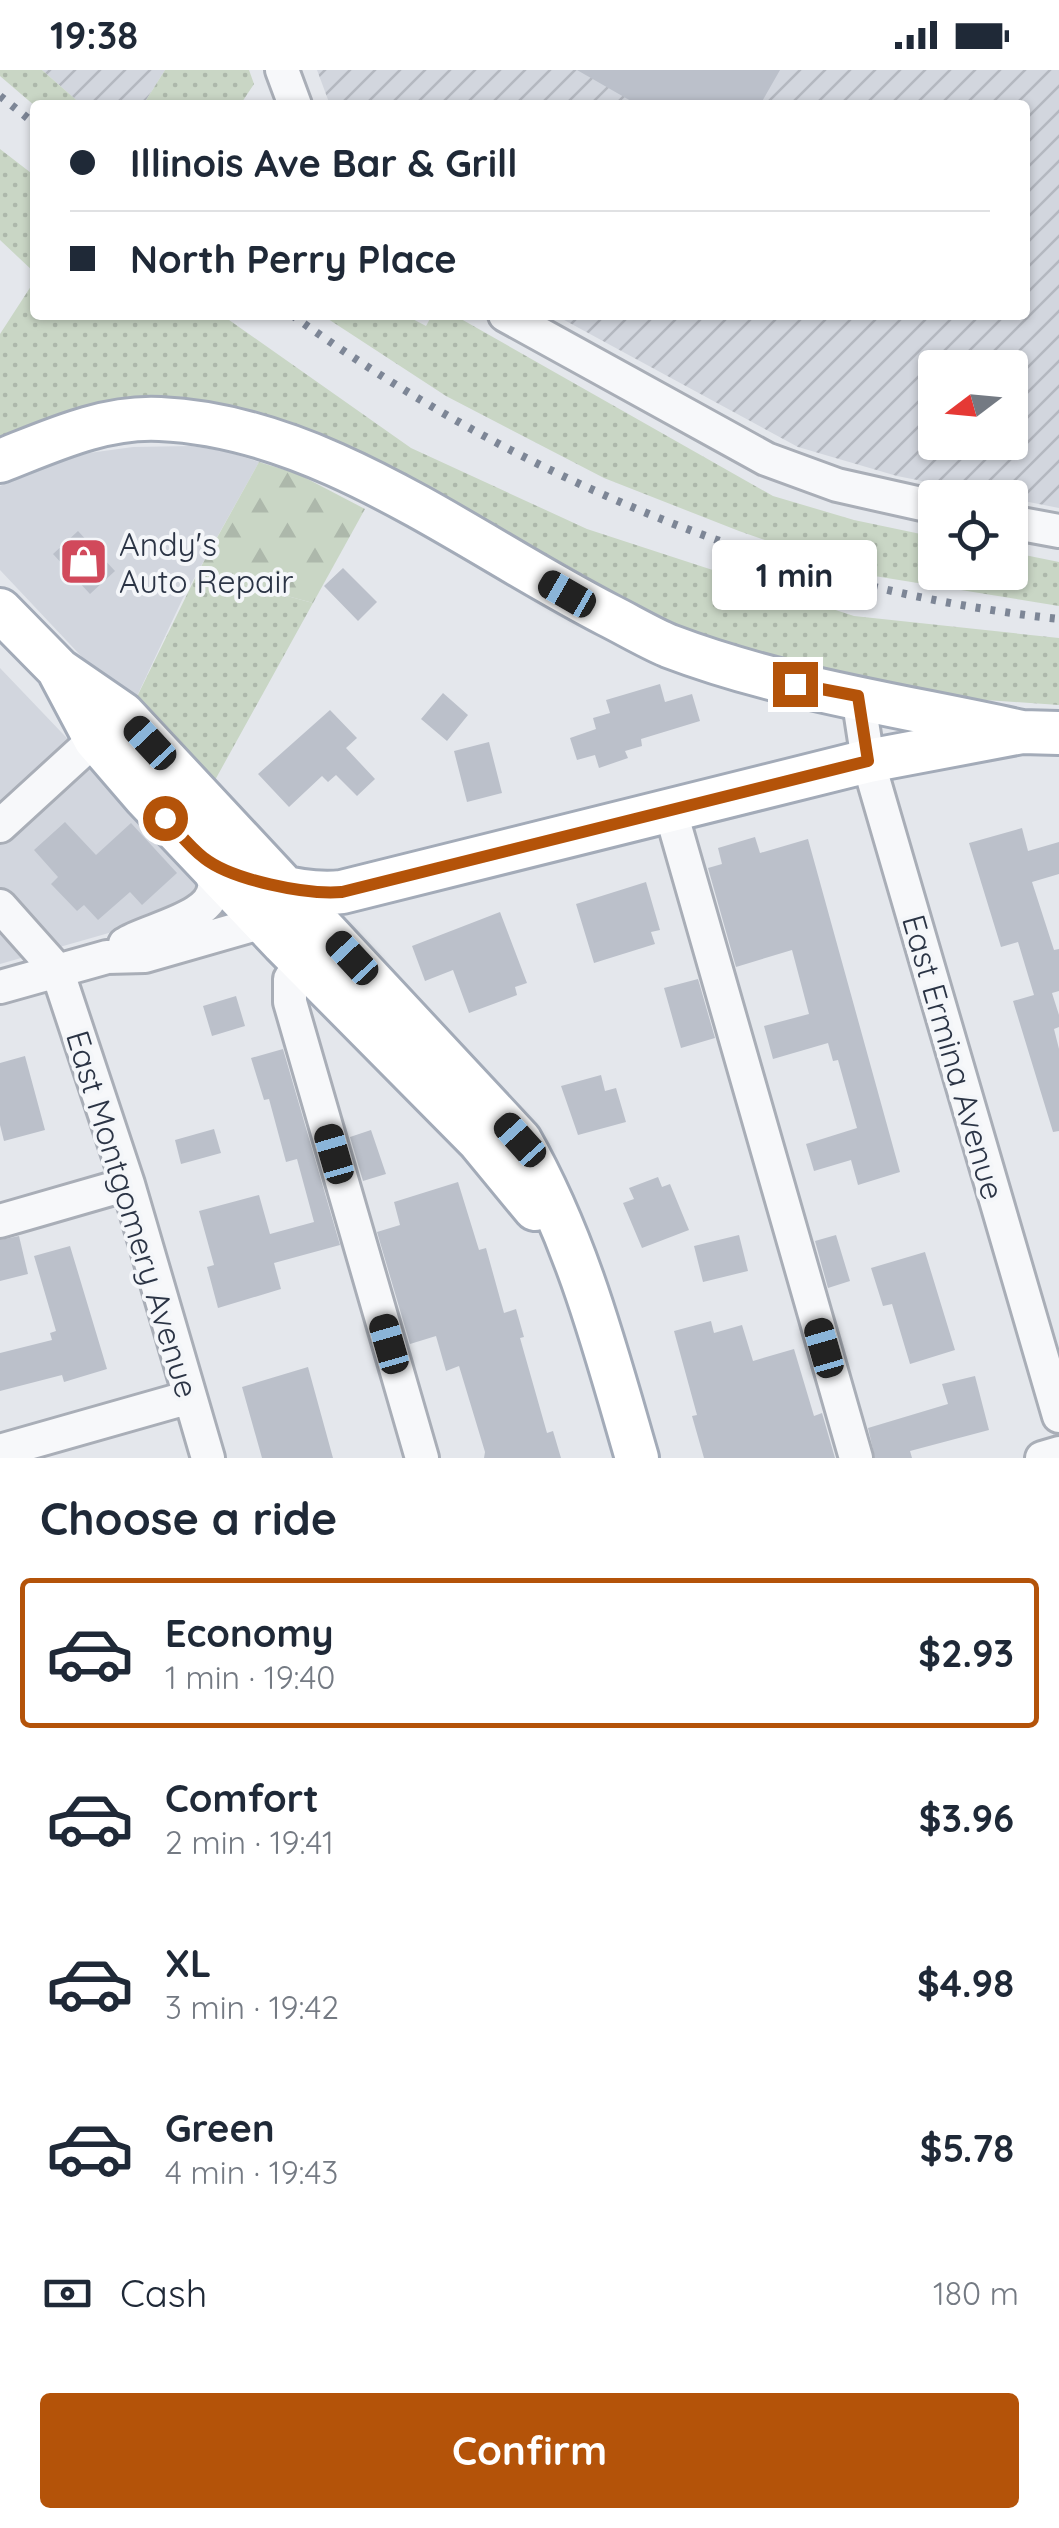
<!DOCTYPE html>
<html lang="en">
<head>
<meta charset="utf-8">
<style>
  :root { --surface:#fff; --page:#f2f2f3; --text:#1f2937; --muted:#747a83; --line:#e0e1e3; --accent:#b45309 }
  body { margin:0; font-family:Quicksand,sans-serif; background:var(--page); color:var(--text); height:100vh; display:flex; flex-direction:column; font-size:38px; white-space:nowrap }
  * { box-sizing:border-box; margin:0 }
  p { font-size:32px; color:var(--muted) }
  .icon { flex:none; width:55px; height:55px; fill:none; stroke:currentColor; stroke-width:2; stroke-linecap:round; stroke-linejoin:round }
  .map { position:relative; height:1388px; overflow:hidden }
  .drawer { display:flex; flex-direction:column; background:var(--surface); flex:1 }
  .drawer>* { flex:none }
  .top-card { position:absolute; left:30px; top:30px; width:1000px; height:220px; border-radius:10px; box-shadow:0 2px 8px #0004; display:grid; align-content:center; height:220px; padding:0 40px; background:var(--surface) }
  .needle { width:65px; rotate:254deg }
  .tools { position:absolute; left:918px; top:280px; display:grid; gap:20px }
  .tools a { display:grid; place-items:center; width:110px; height:110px; border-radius:10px; background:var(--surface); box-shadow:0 2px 8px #0004; font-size:50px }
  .end { position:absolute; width:45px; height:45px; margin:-22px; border:12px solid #b45309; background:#fff; box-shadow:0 0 0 5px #fff }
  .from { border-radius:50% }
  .bubble { position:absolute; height:70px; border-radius:10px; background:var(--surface); box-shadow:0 2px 8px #0004; font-size:32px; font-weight:800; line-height:70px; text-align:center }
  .car { position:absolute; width:30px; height:60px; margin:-30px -15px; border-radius:12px; box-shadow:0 0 8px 2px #0007; background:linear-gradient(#222 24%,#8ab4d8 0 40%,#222 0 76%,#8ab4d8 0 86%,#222 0) }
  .top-card b { display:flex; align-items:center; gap:35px; height:95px; font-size:38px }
  .top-card b+b { border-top:2px solid var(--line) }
  .top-card i { width:25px; height:25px; background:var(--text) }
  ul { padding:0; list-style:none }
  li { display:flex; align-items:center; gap:30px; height:150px; margin:0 20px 15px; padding:0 20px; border:5px solid transparent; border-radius:10px }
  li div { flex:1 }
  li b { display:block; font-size:38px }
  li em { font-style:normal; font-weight:800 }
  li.selected { border-color:var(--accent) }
  li>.icon { width:90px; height:90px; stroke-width:1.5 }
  h2 { padding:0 40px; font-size:45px; line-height:120px }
  .pay { display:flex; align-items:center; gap:25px; height:110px; padding:0 40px; font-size:38px }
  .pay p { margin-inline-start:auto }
  .cta { display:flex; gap:20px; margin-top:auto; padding:20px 40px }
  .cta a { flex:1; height:115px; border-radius:10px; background:var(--accent); color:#fff; font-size:40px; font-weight:800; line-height:115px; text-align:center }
  .status { display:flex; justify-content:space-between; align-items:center; height:70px; padding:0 50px; background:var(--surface); direction:ltr }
  .status svg { height:28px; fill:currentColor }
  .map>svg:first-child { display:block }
  .built { fill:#d2d6de }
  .industrial { fill:url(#industrial-furrows); fill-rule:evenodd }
  .grass { fill:url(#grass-dots) }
  .forest { fill:url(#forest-firs) }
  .building { fill:#bbc0ca }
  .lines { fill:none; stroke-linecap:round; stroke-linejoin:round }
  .minor-casing { stroke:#a9aeb7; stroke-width:38 }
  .major-casing { stroke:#a3abb8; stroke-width:48 }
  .minor { stroke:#f7f8fa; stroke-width:32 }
  .major { stroke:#fff; stroke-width:42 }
  .rail { stroke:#7d8696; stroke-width:8; stroke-dasharray:5 10; stroke-linecap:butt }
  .route { stroke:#b45309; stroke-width:12 }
  .labels { text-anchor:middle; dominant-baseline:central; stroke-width:8; stroke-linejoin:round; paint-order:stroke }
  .poi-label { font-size:32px; fill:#2b3445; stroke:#f4f6f9; text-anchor:start }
  .street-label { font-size:32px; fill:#2b3445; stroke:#f4f6f9 }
</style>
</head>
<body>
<div class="status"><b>19:38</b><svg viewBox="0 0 49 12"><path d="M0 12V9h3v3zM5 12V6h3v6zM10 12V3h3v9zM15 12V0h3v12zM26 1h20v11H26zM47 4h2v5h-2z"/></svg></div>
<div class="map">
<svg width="1059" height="1388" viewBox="0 0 1059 1388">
  <defs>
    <pattern id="industrial-furrows" width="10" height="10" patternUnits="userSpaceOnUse" patternTransform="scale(2.5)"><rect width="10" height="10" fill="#d2d6de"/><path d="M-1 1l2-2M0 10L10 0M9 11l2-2" fill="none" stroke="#b4b8c0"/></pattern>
    <pattern id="grass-dots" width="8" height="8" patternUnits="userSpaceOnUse" patternTransform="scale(2.5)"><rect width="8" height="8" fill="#c9d6c5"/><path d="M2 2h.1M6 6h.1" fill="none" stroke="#adb8ab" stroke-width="1.8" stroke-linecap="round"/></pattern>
    <pattern id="forest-firs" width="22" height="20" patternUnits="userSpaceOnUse" patternTransform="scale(2.5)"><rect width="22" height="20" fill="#c9d6c5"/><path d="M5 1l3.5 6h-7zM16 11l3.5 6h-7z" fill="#adb8ab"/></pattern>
  </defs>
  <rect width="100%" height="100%" fill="#e4e7ec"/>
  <path class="built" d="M191,376L228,382L259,392L182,530L131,639L0,500V416L37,398L89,383L133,377Z
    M0,598L191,798L198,813L196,827L179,843L0,894Z"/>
  <path class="industrial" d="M42,0H165L143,35H82Z
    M317,0H1059V438L897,406L798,377L555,245H1025V35H330ZM935,298H1010V372H935Z"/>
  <path class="grass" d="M0,0H42L82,35L35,36L0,6Z
    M165,0H249L254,14L240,35H143Z
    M0,79L35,106V203L0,170Z
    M35,210V245H222L411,378L587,459L854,546L1059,568V635L884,623L722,585L206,342L0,379V264Z
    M322,245H405L426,256L432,245H454L773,426L854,450L935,467V502H1010V482L1059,492V536L862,504L739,461L604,408L446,326Z
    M198,502L313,533L209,721L131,639Z"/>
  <path class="forest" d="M259,392L298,404L365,439L313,533L198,502Z"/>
  <path class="building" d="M577,0H780L760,35H638Z
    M78,461L115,501L90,524L53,484Z
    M343,498L377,532L358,551L324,516Z
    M660,614L665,632L692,624L700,651L641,669L642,676L625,681L628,688L599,698L595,685L577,690L570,668L596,659L593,648L610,643L606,630Z
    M443,623L468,645L447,671L421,649Z
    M330,640L357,668L346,678L375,709L357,726L336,705L328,712L322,706L289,737L258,704Z
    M489,672L502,723L467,732L454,681Z
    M65,752L96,785L131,753L177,803L142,835L130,822L98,850L84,835L77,841L51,814L58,807L34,780Z
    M1022,758L1028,781L1059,772V804L1032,812L1054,880L1059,879V921L1052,923L1059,945V957L1054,959L1059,979V1061L1053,1062L1013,931L1034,925L1018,872L1001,877L969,773Z
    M755,767L760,783L808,769L900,1102L858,1115L851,1090L814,1101L806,1074L857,1058L838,990L833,991L828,973L773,989L764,956L809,944L792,880L736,897L708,798L722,794L718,778Z
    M646,812L660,860L651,862L655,874L594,893L576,834Z
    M500,842L527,913L515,917L517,925L469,943L453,900L425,911L412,876Z
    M698,909L715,968L681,978L664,918Z
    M236,926L245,956L212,966L203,936Z
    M283,979L340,1175L274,1193L281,1219L218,1238L207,1197L214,1195L199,1141L259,1125L270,1164L314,1152L297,1089L286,1092L269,1029L264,1030L251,988Z
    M25,986L45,1060L4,1071L0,1055V993Z
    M601,1005L605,1021L616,1018L626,1052L578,1065L561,1016Z
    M214,1059L221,1083L181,1094L175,1070Z
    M371,1060L386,1104L363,1111L350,1067Z
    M658,1107L662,1117L670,1114L689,1160L642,1178L623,1133L634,1129L629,1118Z
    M458,1112L479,1180L486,1178L504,1243L516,1239L524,1267L520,1268L547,1363L553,1361L561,1388H484L485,1382L459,1296L446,1301L436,1266L410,1274L377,1162L400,1155L394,1132Z
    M739,1165L748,1201L703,1212L694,1176Z
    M836,1165L850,1211L828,1218L815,1171Z
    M19,1166L28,1204L0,1211V1170Z
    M70,1176L107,1299L64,1312L62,1305L0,1321V1283L52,1270L50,1263L56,1261L34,1186Z
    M925,1182L955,1280L910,1294L892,1234L883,1236L871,1198Z
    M711,1251L714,1263L742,1255L753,1291L794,1279L814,1346L822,1343L835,1388H704L692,1346L697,1345L674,1261Z
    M308,1297L333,1388H262L242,1317Z
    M975,1306L989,1360L910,1381L912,1388H875L868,1358L948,1334L942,1314Z"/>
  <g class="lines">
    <defs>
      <path id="minor" d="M282,0L295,35
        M505,245L766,389L837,415L935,437
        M1010,452L1059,461
        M858,626L868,691L1059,1346
        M670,739L856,1388
        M0,756L95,669
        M0,836L57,900L128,1114L208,1388
        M125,874C147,859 219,848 214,812C212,805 208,796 205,789
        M302,892L290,909V932L422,1388
        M0,917L107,887L145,886L263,852
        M0,1151L128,1114
        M0,1381L190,1327
        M1042,1388L1059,1383"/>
      <path id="major" d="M0,391C51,371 104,346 160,349C322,356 468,473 608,545C628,555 648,567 669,576C782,619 904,636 1022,662
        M0,540L59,600L123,644L520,1070C577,1170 605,1278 637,1388
        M60,603L95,669L145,727L283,873L478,1070L535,1139
        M205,789C248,807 294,827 342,822L868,691L1022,662L1059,663"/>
    </defs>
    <use href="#minor" class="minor-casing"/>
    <use href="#major" class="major-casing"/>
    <use href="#minor" class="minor"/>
    <use href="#major" class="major"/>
    <path class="rail" d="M0,26L35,54
      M292,245C517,408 782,519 1059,549"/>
  </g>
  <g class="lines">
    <path class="route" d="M165,748C177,760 189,777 204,788C232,810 306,825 342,822L868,691L858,626L795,614"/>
  </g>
  <defs>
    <symbol id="shop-square" viewBox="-11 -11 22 22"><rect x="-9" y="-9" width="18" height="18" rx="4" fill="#d1495b" stroke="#f4f6f9"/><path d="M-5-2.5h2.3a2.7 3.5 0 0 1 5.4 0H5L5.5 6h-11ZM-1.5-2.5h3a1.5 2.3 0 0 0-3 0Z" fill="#fff"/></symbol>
  </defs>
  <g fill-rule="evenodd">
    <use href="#shop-square" x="56" y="464" width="55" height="55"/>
  </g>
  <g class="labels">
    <g class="poi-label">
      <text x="119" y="474">Andy's<tspan x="119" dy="37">Auto Repair</tspan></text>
    </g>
    <g class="street-label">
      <text transform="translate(954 987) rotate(74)">East Ermina Avenue</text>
      <text transform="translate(133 1144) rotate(73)">East Montgomery Avenue</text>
    </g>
  </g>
</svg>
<div class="tools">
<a><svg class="needle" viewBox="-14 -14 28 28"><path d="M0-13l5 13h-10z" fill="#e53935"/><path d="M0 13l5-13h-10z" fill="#747a83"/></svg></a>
<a><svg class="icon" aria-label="locate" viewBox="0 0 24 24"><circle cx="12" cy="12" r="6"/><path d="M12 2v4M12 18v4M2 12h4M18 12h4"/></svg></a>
</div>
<i class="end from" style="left:165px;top:748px"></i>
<i class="end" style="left:795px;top:614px"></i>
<div class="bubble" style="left:712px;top:470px;width:165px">1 min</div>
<i class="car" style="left:567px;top:524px;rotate:300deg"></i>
<i class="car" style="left:150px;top:673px;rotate:317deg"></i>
<i class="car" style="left:352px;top:888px;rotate:317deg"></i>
<i class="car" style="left:520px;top:1070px;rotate:318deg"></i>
<i class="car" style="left:334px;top:1084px;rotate:344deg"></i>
<i class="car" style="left:389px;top:1274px;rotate:344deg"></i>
<i class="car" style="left:824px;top:1278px;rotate:344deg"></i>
<div class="top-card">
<b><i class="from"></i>Illinois Ave Bar &amp; Grill</b>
<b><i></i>North Perry Place</b>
</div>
</div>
<section class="drawer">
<h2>Choose a ride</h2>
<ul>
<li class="selected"><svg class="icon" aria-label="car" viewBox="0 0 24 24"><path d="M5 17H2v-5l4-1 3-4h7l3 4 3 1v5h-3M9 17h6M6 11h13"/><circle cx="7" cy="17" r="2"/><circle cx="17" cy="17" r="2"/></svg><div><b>Economy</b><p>1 min · 19:40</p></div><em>$2.93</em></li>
<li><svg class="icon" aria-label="car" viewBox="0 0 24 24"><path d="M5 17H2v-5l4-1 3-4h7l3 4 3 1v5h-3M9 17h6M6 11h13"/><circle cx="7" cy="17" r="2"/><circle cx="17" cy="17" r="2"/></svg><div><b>Comfort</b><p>2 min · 19:41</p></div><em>$3.96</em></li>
<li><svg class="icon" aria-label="car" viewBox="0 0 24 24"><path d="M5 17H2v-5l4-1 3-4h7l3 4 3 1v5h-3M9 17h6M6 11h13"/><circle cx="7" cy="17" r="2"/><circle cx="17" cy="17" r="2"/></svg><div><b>XL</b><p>3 min · 19:42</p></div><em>$4.98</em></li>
<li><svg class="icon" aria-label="car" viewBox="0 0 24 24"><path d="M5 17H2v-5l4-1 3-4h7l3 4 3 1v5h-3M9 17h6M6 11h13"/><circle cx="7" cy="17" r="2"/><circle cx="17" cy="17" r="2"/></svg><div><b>Green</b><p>4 min · 19:43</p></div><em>$5.78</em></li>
</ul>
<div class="pay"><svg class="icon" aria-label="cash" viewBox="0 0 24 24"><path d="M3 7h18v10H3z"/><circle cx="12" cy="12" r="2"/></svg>Cash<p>180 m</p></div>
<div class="cta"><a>Confirm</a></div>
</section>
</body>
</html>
